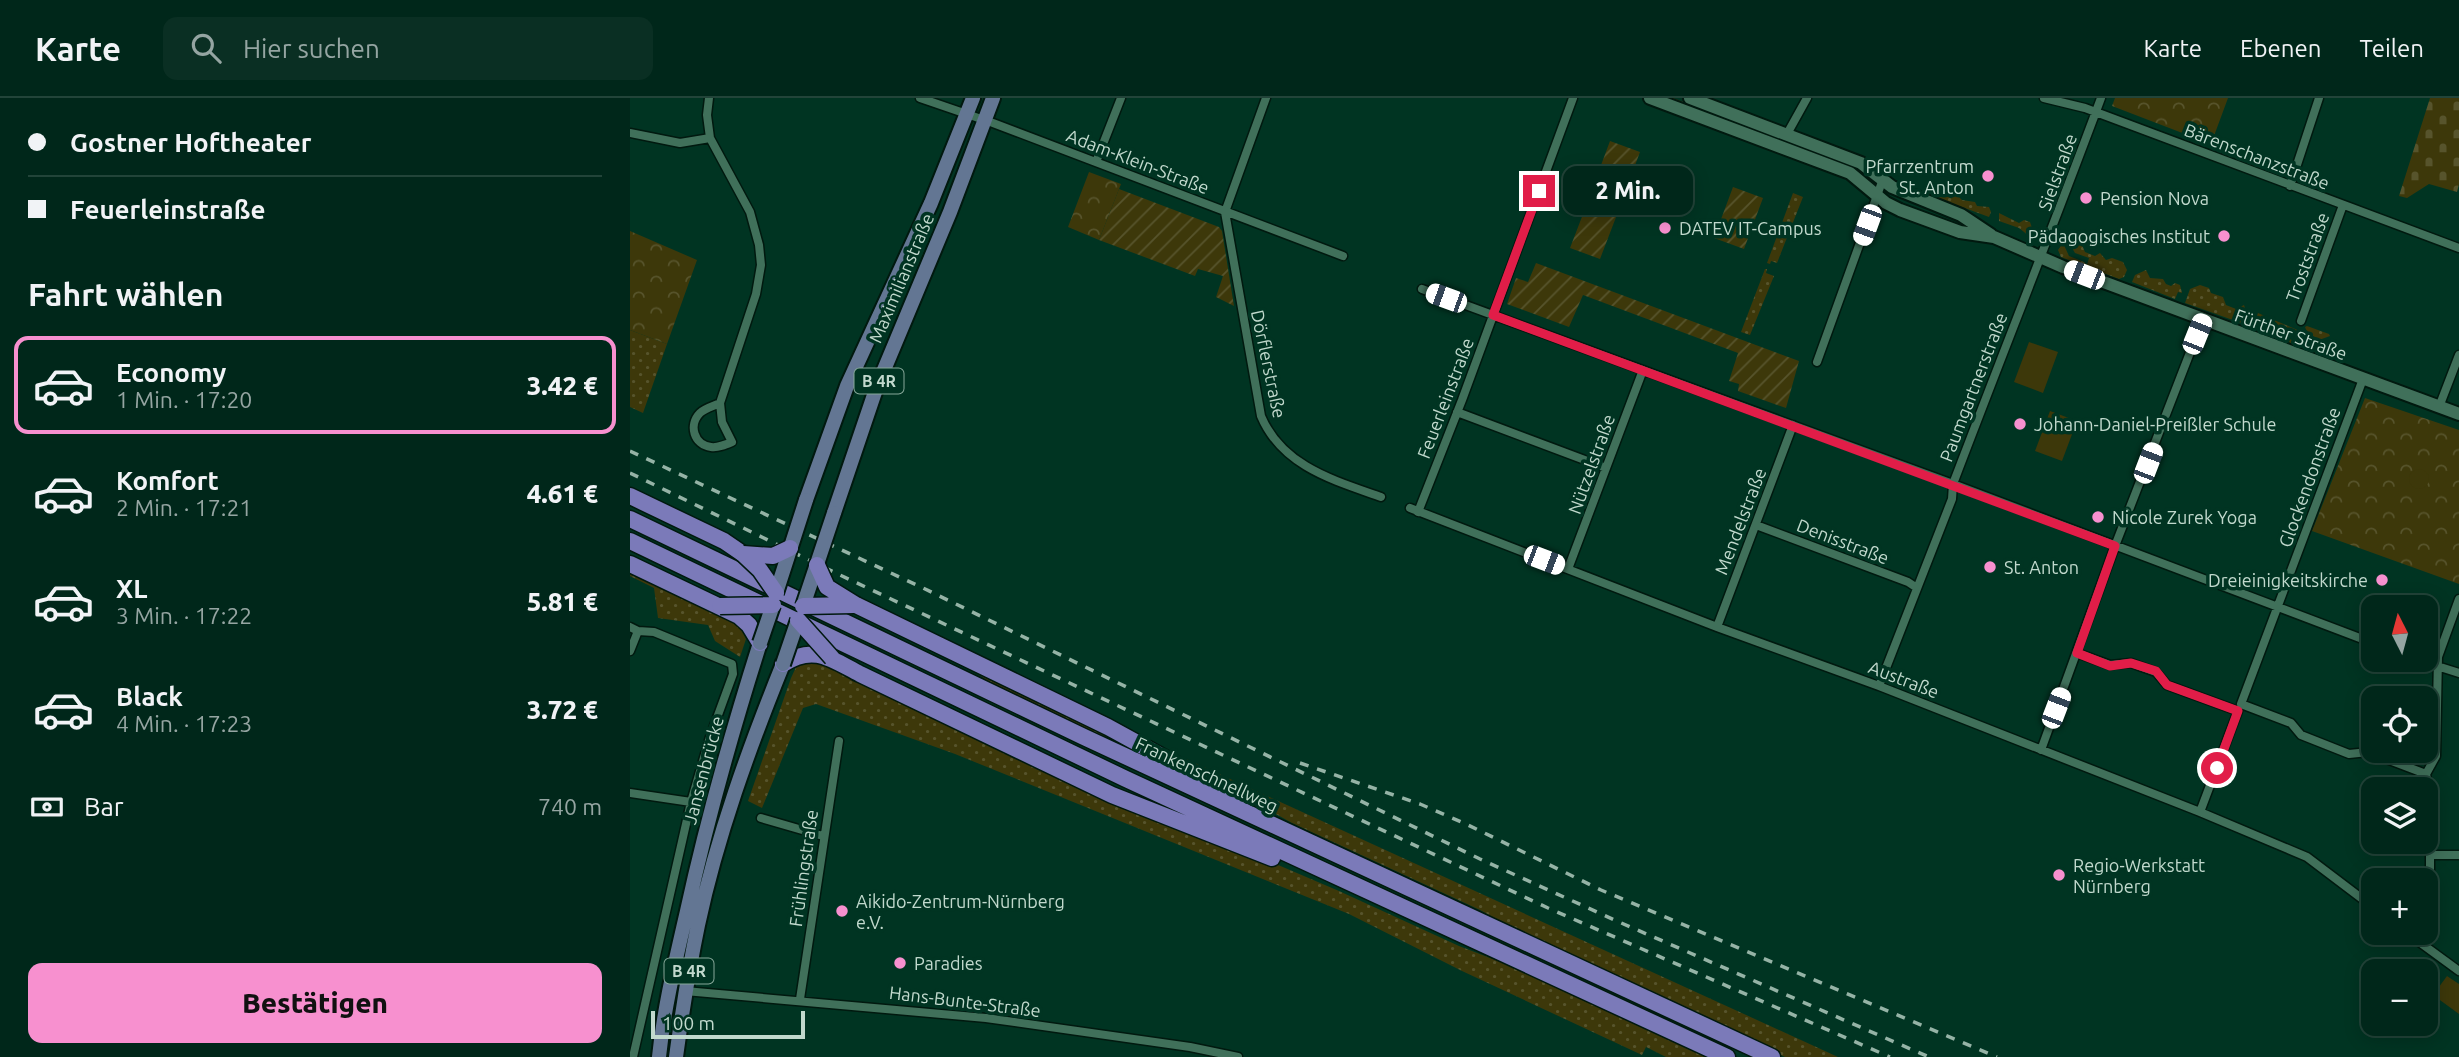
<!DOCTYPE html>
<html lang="de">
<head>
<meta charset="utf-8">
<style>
  :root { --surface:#00271a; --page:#0a2f23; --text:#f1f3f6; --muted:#95a5a2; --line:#224439; --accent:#f790cf }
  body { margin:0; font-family:Ubuntu,sans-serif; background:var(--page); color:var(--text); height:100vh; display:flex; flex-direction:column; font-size:26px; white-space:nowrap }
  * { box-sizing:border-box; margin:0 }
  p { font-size:23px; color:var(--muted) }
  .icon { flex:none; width:38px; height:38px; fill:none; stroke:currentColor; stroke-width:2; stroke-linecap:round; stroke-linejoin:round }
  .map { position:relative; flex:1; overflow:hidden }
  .sheet { display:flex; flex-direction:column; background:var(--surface); width:630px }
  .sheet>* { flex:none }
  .hud { display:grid; align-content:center; height:154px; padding:0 28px; background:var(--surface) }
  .needle { width:46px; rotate:354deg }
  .controls { position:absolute; left:1731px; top:497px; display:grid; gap:14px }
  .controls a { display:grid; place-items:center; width:77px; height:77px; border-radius:14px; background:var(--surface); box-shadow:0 4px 18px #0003,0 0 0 2px var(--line); font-size:35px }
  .scale { position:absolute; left:21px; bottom:18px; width:154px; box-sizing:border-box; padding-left:7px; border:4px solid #c1d9cd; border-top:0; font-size:19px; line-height:24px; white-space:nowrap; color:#c1d9cd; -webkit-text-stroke:5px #003422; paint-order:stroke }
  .end { position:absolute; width:32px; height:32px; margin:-16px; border:9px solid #e11d48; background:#fff; box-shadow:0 0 0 4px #fff }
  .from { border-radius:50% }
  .bubble { position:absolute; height:49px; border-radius:14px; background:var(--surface); box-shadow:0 4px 18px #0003,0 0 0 2px var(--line); font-size:23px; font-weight:800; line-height:49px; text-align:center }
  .car { position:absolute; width:21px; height:42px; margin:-21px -10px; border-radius:9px; box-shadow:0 0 5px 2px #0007; background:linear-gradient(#fff 24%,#345 0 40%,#fff 0 76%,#345 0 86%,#fff 0) }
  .hud b { display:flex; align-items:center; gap:24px; height:66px; font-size:26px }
  .hud b+b { border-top:2px solid var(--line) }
  .hud i { width:18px; height:18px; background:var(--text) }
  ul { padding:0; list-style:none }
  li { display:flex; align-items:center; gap:21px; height:98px; margin:0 14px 10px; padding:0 14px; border:4px solid transparent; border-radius:14px }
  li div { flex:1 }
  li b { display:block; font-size:26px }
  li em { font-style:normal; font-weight:800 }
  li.selected { border-color:var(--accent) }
  li>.icon { width:63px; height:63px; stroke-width:1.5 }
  h2 { padding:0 28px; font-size:32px; line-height:84px }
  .pay { display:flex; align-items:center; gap:18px; height:77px; padding:0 28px; font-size:26px }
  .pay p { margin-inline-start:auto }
  .action { display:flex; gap:14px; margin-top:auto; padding:14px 28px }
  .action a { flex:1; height:80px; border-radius:14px; background:var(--accent); color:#111; font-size:28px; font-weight:800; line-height:80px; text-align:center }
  header { display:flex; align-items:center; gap:42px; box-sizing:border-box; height:98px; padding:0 35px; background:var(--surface); border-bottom:2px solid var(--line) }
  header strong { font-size:33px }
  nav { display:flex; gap:38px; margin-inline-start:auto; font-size:24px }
  .search { width:490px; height:63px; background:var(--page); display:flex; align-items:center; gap:18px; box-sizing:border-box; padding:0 24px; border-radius:14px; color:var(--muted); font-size:26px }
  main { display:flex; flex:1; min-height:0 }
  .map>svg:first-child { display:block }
  .grass { fill:url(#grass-dots) }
  .forest { fill:url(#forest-crowns) }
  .cemetery { fill:url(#cemetery-stones) }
  .garden { fill:url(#garden-furrows) }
  .pitch { fill:#3d380a }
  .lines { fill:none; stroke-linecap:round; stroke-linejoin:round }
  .street-casing { stroke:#01190f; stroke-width:11 }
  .secondary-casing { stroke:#01190f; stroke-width:16 }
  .primary-casing { stroke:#01190f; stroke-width:18 }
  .highway-casing { stroke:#01190f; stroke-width:19 }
  .street { stroke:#40705a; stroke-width:8 }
  .secondary { stroke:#40705a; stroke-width:12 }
  .primary { stroke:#637693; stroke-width:14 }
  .highway { stroke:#7b7ab9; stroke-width:16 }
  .rail { stroke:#95b3a6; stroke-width:3.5; stroke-dasharray:9 9; stroke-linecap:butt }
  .primary-bridge-casing { stroke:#01190f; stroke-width:18; stroke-linecap:butt }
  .highway-bridge-casing { stroke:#01190f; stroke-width:19; stroke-linecap:butt }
  .primary-bridge { stroke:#637693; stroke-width:14 }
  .highway-bridge { stroke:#7b7ab9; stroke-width:16 }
  .route { stroke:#e11d48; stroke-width:9 }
  .poi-dot { fill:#f790cf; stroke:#003422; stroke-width:2.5 }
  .labels { text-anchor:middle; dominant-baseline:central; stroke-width:7; stroke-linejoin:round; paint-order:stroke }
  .shield { fill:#003422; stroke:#87a89a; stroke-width:2 }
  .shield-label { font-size:16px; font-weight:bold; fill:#c1d9cd }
  .street-label { font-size:18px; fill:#c1d9cd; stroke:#003422 }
  .poi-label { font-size:18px; fill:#c1d9cd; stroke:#003422; text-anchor:start }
</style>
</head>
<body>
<header>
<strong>Karte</strong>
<div class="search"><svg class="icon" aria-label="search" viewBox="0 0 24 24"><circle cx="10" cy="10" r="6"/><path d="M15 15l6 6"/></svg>Hier suchen</div>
<nav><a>Karte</a><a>Ebenen</a><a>Teilen</a></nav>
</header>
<main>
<section class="sheet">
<div class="hud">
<b><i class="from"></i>Gostner Hoftheater</b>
<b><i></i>Feuerleinstraße</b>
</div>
<h2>Fahrt wählen</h2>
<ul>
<li class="selected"><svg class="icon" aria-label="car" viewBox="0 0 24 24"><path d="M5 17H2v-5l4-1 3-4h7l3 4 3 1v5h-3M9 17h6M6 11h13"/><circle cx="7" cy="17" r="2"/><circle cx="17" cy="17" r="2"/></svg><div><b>Economy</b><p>1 Min. · 17:20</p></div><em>3.42 €</em></li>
<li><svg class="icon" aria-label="car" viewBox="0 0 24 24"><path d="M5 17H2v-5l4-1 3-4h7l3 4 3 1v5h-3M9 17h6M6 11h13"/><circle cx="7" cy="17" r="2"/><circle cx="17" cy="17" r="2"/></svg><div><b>Komfort</b><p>2 Min. · 17:21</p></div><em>4.61 €</em></li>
<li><svg class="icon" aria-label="car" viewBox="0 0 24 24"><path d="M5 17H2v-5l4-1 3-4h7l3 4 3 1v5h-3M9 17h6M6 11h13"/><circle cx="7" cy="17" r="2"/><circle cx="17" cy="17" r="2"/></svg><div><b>XL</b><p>3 Min. · 17:22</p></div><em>5.81 €</em></li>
<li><svg class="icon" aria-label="car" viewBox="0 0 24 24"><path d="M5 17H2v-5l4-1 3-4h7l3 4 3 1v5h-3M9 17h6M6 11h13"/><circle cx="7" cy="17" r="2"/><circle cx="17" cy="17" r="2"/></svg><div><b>Black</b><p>4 Min. · 17:23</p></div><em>3.72 €</em></li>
</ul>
<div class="pay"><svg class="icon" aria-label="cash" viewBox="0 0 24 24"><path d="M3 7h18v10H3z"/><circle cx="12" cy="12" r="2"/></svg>Bar<p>740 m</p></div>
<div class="action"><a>Bestätigen</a></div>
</section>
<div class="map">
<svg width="1829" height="959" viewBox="0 0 1829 959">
  <defs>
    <pattern id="grass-dots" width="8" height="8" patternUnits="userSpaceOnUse" patternTransform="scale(1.75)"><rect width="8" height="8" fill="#3d380a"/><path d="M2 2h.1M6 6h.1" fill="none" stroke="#57542c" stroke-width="1.8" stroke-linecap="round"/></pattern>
    <pattern id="forest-crowns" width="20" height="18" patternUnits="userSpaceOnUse" patternTransform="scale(1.75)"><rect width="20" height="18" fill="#3d380a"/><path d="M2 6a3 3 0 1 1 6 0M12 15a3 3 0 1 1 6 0" fill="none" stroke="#57542c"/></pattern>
    <pattern id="cemetery-stones" width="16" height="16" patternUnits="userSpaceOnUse" patternTransform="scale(1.75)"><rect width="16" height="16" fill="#3d380a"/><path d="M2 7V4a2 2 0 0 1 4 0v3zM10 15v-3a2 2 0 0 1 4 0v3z" fill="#57542c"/></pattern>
    <pattern id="garden-furrows" width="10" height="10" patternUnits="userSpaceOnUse" patternTransform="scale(1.75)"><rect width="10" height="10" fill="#3d380a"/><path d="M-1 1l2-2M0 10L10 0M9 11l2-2" fill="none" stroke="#57542c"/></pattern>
  </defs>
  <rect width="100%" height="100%" fill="#003422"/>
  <path class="grass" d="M1035,0H1043L1174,50L1173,54Z
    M1305,94L1321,100L1327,97L1332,102L1345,104L1347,108L1359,109L1361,114L1359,119L1305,99Z
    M1163,95L1173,99L1147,165L1141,163L1140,166L1137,165Z
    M1369,115L1389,125L1394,122L1400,124L1403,133L1399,138L1389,130L1369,123Z
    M1441,142L1451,145L1455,154L1465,158L1470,155L1476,162L1482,160L1493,164L1497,172L1494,179L1489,181L1431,159L1428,152L1433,145L1439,158L1454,164L1457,167L1459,160L1445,155L1438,143Z
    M1135,171H1137L1136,175L1144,178L1120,237L1111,234Z
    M1516,172L1520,180L1533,181L1536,186L1541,188L1545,185L1550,187L1552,195L1548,194L1545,201L1502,184L1505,177Z
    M1570,187L1579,190L1581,195L1593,199L1596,207L1606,211L1614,207L1617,216L1614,226L1555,205L1560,191Z
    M1628,215L1672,234L1675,241L1659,235L1657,243L1659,241L1679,248L1682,247L1692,250L1697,248L1704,251L1703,254L1695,258L1624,231L1623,228Z
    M1677,228L1699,236L1700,238L1689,242L1679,239L1675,229Z
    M0,232L37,246L13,315L0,309Z
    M0,473L98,521L111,530L116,541L110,559L85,543L78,527L28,520L24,490L0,478Z
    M188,563L613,752L709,793L829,848L907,878L1082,959H1036L1016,949L1012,957L832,873L719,816L325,656L186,606L173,610L132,710L118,703L161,580L167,567Z
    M342,572L402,600L404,598L542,670L540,674L378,597Z
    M541,654L1208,959H1155L915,848L850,812L662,725L545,660Z"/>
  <path class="forest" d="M1485,0H1598L1581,46L1482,8Z
    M459,74L491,86L469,142L438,129Z
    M0,133L67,162L37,246L0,232Z
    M1735,300L1829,332V486L1682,433Z"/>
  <path class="cemetery" d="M1800,0H1829V86L1827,94L1799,86L1777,100L1769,98Z"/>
  <path class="garden" d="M980,43L1010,54L991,105L961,94Z
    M1103,89L1133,100L1114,151L1084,140Z
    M489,91L589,129L592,133L604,208L586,199L593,178L568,171L565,178L469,142Z
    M958,103L988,114L970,161L940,150Z
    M906,165L1169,263L1156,310L1108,293L1109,286L1099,283L1108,255L953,197L939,229L877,206L886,180L898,184Z"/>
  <path class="pitch" d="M1399,244L1428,254L1413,295L1384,284Z
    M1420,313L1447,323L1432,363L1405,353Z
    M1779 381a10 10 0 1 1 20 0a10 10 0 1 1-20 0Z
    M1817,878L1829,886V916L1803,897Z"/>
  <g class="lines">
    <defs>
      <path id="street" d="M79,0L77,17L80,40L120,114L129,147L131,167L126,196L90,305C84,308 75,310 70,315C58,327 64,347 81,349C88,350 95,347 102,344L92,324L90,305
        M290,0L363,25L713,158
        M636,0L595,114L631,318C652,368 703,382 751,399
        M1414,0L1455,10L1829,150
        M0,35L50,45L80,40
        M1157,36L1177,0
        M466,64L491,0
        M1660,88L1689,0
        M792,191L1323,386L1743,545
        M1671,223L1713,107
        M1187,264L1253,81
        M1733,281L1611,606L1661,625L1671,637L1719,656L1738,654L1796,676
        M1809,309L1829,257
        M827,314L976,370
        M780,410L1087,529L1249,588L1570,714L1677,759L1743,809
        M788,414L832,302L943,0
        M1126,427L1278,484L1287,490
        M938,471L1013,272
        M0,529L8,533L24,534L102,566L103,576L80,639L61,704L3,959
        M1087,529L1163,327
        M0,553L8,533
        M1447,555L1480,567L1501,565L1526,574L1537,587L1608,613L1570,714
        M1788,562L1829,575
        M1249,588L1322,401L1323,386C1372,257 1423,129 1471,0
        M1411,652L1485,448L1573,221
        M0,695L61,704
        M131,720L193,738
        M1801,757H1829
        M1796,822L1800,817V696L1796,676L1806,658L1808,559L1829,501
        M1777,835L1829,873
        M55,893L356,920L560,949L608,959
        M170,901L209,643"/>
      <path id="secondary" d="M1020,0L1220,75L1256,105L1270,112L1330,134L1364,139L1433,169L1829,316
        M1060,0L1231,65L1262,89L1331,117L1361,137"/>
      <path id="primary" d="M176,402L217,288L301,105L343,0
        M204,415L246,291L320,114L363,0
        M29,959C34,909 46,861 57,813C77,722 102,633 130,545
        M46,959C52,915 59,870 68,827C87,738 119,650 153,566"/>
      <path id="highway" d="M0,398L94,443L113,456
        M0,421L454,639L1142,959
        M0,443L496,681L1097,959
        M0,466L109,518L119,527L130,545
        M226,507L478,629L542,664L606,702
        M153,566C184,546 201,561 230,576L482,697L642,760"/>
    </defs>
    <use href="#street" class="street-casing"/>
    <use href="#secondary" class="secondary-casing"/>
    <use href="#primary" class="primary-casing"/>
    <use href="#highway" class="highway-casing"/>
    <use href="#street" class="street"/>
    <use href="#secondary" class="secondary"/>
    <use href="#primary" class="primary"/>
    <use href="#highway" class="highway"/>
    <path class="rail" d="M0,353L293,490L850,761L989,824L1299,959
      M0,375L210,477L918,810L1260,959
      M670,665L790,706L836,726L971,792L1367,959"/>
    <defs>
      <path id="primary-bridge" d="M146,495L176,402
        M173,508L204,415
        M130,545L143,507
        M153,566L168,522"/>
      <path id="highway-bridge" d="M113,456L130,472L146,495
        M113,456L143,458L160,450
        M187,467L197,489L226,507
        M90,508L143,507
        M173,508L223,507
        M168,522L202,560"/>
    </defs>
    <use href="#primary-bridge" class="primary-bridge-casing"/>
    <use href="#highway-bridge" class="highway-bridge-casing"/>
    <use href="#primary-bridge" class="primary-bridge"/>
    <use href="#highway-bridge" class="highway-bridge"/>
  </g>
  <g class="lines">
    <path class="route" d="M909,93L863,217L1485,448L1447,555L1480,568L1501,565L1526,573L1537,587L1608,613L1587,670"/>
  </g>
  <g class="poi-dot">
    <circle cx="1358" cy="78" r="7"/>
    <circle cx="1456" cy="100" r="7"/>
    <circle cx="1035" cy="130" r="7"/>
    <circle cx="1594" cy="138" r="7"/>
    <circle cx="1390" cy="326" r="7"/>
    <circle cx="1468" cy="419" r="7"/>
    <circle cx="1360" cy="469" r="7"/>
    <circle cx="1752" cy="482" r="7"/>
    <circle cx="1429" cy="777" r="7"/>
    <circle cx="212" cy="813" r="7"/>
    <circle cx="270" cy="865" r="7"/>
  </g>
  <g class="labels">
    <g class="shield">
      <rect x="224.5" y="270.5" width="49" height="25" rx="5"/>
      <rect x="34.5" y="860.5" width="49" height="25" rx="5"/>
    </g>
    <g class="shield-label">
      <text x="249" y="283">B 4R</text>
      <text x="59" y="873">B 4R</text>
    </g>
    <g class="street-label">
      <text transform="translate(1627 58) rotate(21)">Bärenschanzstraße</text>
      <text transform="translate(508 63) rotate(21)">Adam-Klein-Straße</text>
      <text transform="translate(1427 74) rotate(-70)">Sielstraße</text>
      <text transform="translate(1677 159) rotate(-70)">Troststraße</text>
      <text transform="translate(271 180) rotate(-67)">Maximilianstraße</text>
      <text transform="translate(1661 236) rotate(20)">Fürther Straße</text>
      <text transform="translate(639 266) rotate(78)">Dörflerstraße</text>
      <text transform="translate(1343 289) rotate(-69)">Paumgartnerstraße</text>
      <text transform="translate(815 300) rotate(-69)">Feuerleinstraße</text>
      <text transform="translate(961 366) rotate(-70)">Nützelstraße</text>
      <text transform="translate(1679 379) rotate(-70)">Glockendonstraße</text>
      <text transform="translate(1110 423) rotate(-69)">Mendelstraße</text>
      <text transform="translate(1213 443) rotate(21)">Denisstraße</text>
      <text transform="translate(1274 581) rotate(21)">Austraße</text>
      <text transform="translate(73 672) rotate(-75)">Jansenbrücke</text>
      <text transform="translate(577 676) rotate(25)">Frankenschnellweg</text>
      <text transform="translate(173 770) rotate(-82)">Frühlingstraße</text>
      <text transform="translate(335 903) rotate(7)">Hans-Bunte-Straße</text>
    </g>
    <g class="poi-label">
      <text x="1344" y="68" text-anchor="end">Pfarrzentrum<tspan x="1344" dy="21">St. Anton</tspan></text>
      <text x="1470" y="100">Pension Nova</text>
      <text x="1049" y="130">DATEV IT-Campus</text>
      <text x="1580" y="138" text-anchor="end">Pädagogisches Institut</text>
      <text x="1404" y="326">Johann-Daniel-Preißler Schule</text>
      <text x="1482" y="419">Nicole Zurek Yoga</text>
      <text x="1374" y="469">St. Anton</text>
      <text x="1738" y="482" text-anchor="end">Dreieinigkeitskirche</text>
      <text x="1443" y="767">Regio-Werkstatt<tspan x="1443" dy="21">Nürnberg</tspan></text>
      <text x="226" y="803">Aikido-Zentrum-Nürnberg<tspan x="226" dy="21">e.V.</tspan></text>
      <text x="284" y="865">Paradies</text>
    </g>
  </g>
</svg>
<div class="controls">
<a><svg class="needle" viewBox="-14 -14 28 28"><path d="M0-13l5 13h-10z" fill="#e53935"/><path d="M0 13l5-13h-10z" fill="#95a5a2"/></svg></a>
<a><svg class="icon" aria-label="locate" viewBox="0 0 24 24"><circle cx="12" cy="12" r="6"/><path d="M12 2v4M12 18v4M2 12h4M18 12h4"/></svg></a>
<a><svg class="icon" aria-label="layers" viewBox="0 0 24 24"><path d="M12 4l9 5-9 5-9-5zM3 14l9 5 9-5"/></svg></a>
<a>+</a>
<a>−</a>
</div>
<div class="scale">100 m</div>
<i class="end from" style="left:1587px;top:670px"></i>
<i class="end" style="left:909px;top:93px"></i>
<div class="bubble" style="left:933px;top:68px;width:130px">2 Min.</div>
<i class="car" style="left:1237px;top:127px;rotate:200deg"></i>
<i class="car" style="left:1454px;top:177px;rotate:291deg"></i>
<i class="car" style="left:816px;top:200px;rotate:290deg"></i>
<i class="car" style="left:1567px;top:236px;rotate:22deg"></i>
<i class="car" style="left:1518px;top:365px;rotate:21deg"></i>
<i class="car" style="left:914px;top:462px;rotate:111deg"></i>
<i class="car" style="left:1426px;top:610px;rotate:21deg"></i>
</div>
</main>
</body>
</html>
